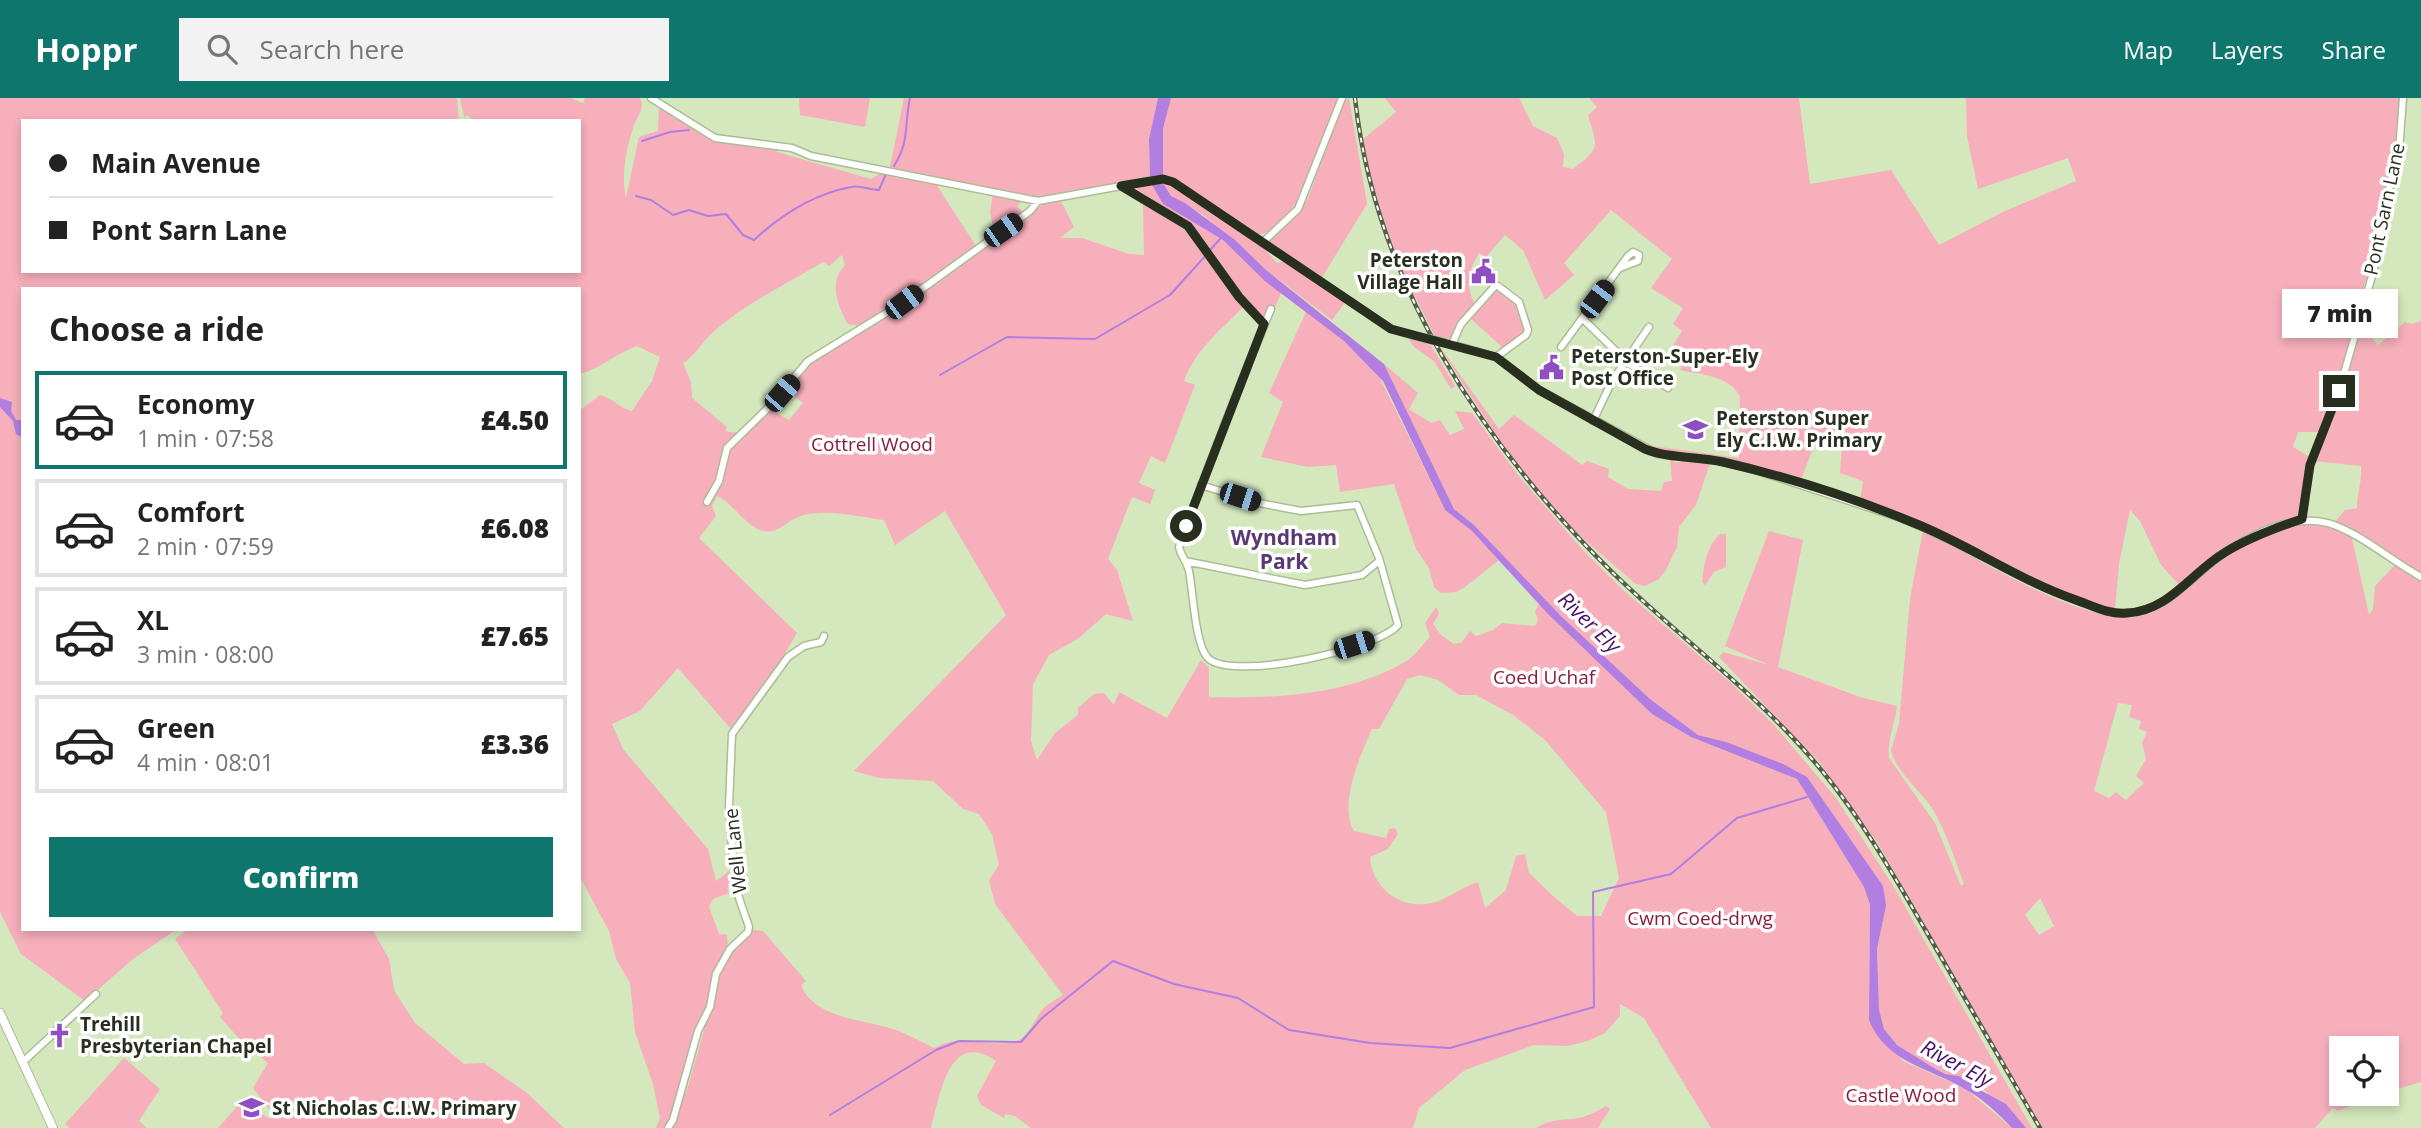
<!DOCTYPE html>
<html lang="en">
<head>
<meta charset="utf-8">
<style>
  :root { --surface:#fff; --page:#f2f2f2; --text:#222; --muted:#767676; --line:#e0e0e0; --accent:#0f766e }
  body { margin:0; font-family:"Open Sans",sans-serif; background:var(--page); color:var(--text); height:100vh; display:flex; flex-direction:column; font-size:26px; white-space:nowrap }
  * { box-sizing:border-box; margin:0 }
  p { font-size:23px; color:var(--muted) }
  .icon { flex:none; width:38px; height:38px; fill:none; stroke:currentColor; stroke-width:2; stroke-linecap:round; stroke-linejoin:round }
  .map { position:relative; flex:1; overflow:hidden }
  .panel { position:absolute; left:21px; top:189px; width:560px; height:644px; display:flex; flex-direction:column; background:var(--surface); border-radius:0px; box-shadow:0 4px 10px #0003 }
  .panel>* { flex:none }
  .hud { position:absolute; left:21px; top:21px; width:560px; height:154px; border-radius:0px; box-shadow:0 4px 10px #0003; display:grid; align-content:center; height:154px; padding:0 28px; background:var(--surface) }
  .fabs { position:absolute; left:2329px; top:938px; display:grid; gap:14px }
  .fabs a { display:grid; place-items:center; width:70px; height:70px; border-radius:0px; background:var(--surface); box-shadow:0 4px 10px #0003; font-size:35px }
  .end { position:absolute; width:32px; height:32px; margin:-16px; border:9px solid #282f1f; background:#fff; box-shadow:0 0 0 4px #fff }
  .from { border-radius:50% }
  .bubble { position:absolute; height:49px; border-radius:0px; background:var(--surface); box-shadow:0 4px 10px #0003; font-size:23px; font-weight:800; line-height:49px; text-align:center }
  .car { position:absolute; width:21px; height:42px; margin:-21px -10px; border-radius:9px; box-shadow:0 0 5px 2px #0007; background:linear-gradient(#222 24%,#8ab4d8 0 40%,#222 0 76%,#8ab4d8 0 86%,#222 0) }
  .hud b { display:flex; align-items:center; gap:24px; height:66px; font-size:26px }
  .hud b+b { border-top:2px solid var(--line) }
  .hud i { width:18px; height:18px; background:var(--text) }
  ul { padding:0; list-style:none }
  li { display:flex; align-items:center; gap:21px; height:98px; margin:0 14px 10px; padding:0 14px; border:4px solid var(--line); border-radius:0px }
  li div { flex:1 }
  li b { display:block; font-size:26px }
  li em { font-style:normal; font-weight:800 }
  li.active { border-color:var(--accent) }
  li>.icon { width:63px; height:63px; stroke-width:1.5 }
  h2 { padding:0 28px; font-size:32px; line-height:84px }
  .primary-button { display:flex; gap:14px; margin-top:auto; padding:14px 28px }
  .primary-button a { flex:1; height:80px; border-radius:0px; background:var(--accent); color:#fff; font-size:28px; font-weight:800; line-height:80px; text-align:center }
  header { display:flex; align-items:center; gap:42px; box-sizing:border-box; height:98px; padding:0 35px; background:var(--accent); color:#fff }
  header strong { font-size:33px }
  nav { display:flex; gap:38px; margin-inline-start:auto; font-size:24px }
  .search { width:490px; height:63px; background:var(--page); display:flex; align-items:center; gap:18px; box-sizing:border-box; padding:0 24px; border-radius:0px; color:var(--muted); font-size:26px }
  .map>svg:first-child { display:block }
  .green { fill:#f7afbc; fill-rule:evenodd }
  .water { fill:#b37ee1 }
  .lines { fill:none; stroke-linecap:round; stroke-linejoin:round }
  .stream { stroke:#b37ee1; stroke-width:2 }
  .minor-casing { stroke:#abbd94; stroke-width:9 }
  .major-casing { stroke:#abbd94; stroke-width:10 }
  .minor { stroke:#fff; stroke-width:6 }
  .major { stroke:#fff; stroke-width:8 }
  .rail-casing { stroke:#555f48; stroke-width:4.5 }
  .rail { stroke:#fff; stroke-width:2; stroke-dasharray:5; stroke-linecap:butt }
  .minor-bridge-casing { stroke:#abbd94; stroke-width:9; stroke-linecap:butt }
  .minor-bridge { stroke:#fff; stroke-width:6 }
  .route { stroke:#282f1f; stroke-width:9 }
  .labels { text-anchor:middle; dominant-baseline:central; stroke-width:7; stroke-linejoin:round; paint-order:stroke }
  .street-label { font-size:19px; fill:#282f1f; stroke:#fff }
  .poi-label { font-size:19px; font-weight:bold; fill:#282f1f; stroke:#fff; text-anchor:start }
  .park-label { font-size:19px; fill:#881b3e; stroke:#fff }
  .neighbourhood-label { font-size:21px; font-weight:bold; fill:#583974; stroke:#fff }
  .water-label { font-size:21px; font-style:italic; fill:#450d68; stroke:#fff }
</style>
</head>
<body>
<header>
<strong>Hoppr</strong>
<div class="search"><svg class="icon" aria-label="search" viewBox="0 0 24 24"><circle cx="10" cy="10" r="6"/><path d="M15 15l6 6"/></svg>Search here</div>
<nav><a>Map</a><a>Layers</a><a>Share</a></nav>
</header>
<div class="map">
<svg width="2421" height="1030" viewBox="0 0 2421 1030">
  <rect width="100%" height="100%" fill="#d4e7bd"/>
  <path class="green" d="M0,0H457L459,23H23V173H579V23H473L468,17L464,19L460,0H571L583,5L585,0H640C646,11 636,19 633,30C626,53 621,76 626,100L639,39L658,33L659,7C673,15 684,23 696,32C718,48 752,47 778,49L777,54L871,81L882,74L934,83L976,148L900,204L858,228L848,226C838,209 828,184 845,167L842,157L829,168L823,164C786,186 745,206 713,234C702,244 696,257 683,265L691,284L692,300L727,329L725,333C746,339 756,324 769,311L789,322L803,305L786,291L810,263L935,185L938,187L939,181L1043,106L1061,103L1074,129L1060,140H1082L1129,156L1144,157L1143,106L1186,131L1243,209C1221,232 1195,252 1184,283L1195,287L1165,365L1151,358L1139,385L1155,392L1150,406L1132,399L1108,461L1117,472L1133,523L1106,516L1079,540L1049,557L1033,586L1031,643L1037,662L1055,635L1078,617V610L1094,596L1104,595L1114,607L1119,594L1167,620L1201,562L1209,570V599C1273,601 1352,597 1408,562C1416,556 1423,546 1430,539L1425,525L1436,509L1439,516L1433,526L1441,537L1454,546L1461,545L1470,533L1476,538L1493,532L1502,525L1535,528L1538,522L1535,514L1539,506L1652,616L1691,639L1797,681L1864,789L1870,807L1869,922L1903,963L1966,991L2012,1030H1711L1644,920L1620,906V918L1605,935L1590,942L1569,948L1534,947L1465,972L1419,1010L1413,1030H1031L1015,1018L1005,1016L1004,1020L981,1007L977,998L996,963C948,930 940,999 931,1030H670L687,992L723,865L753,832L763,833L806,883L801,887C815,921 863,921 893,931C907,936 920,943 934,950C965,933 987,952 1016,943C1030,939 1034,920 1044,910C1049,905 1057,901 1063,897L995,806L989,782L999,767L992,736L979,716L963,711L933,683L880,680L854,673L1006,517L945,413L895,447L884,422C858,419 823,409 798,419C786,424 777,436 764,433C745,429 735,406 717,398L712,408L716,418L699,440L797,535L768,584L730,630L678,570L640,613L612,626L623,651L708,751L716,783L733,770L734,788L727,790L729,795L713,801L709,809L719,836L727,837L728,851L715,870L711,895L672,1020L664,1030H656L660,1020L653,986L635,934L630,885L616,861L609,833L579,777V313L600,297C613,300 619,310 632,313L652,283L660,259L637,248C616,255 601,271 579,276V191H23V831H177L133,861L85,903L21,856L0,814ZM1420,577L1438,582L1459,597H1476L1513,617L1545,642L1606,714L1619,780L1601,818H1577L1553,798L1529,775L1525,756L1516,758L1506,792L1485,810L1478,784C1462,789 1448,801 1432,805C1400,812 1372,790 1370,759L1388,751L1398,736L1395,730L1389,731L1386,740L1354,733C1338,706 1361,656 1372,631H1379L1407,581Z
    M799,0H870L865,29L800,17Z
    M904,0H1158L1149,42L1150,79L1032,100L890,69Z
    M1171,0H1337C1330,36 1297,135 1255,137L1192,92L1163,78V31Z
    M1349,0L1367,106L1321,181L1271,147L1270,143L1292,123L1308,101L1341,8Z
    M1385,0H1519L1533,28L1557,40L1564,56L1563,69L1573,71C1602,49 1597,49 1588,17L1597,9L1589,0H1799L1810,86L1891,72L1939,147L2005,113L2076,83L2068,60L1978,91L1967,38L1966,0H2401L2396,60L2373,164L2361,196L2337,295L2321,334H2298L2293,349L2310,359L2300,417L2225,451L2179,487L2161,467L2140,423L2130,412L2119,466L2115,511L2035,484L1920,424L1860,404L1863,383L1840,375L1842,347L1817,340L1800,384L1761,371L1658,354L1646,347L1739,360L1740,299C1731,278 1699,276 1680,272L1687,255L1673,247L1682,233L1673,226L1683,210L1651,190L1672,161L1611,112L1564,165L1574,177L1545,202L1523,152L1505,137L1486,159L1479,155C1468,174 1465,187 1475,207L1452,240L1435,239L1393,154L1365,59L1362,42L1396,14Z
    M1163,85L1184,95L1263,149L1277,165L1285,163L1346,203L1332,222L1266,172L1203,117L1171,98Z
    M1152,87L1163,106L1223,142L1281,195L1269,224L1252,212L1188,125L1130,91Z
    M993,96L1022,102L1017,109L1025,115L994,133L990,114Z
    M1495,192C1512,197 1529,217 1524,236L1503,250L1470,220Z
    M2366,198L2369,216L2361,227L2378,247L2405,224L2412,226L2421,223V477L2335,424L2345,412L2357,410C2357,392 2362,386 2361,368L2313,363L2341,294Z
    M1306,214L1344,243L1378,276L1445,412L1472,433L1499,462L1465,489L1456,494L1441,495L1434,489L1429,470L1416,451L1394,386L1340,394L1336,367L1308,369L1261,359L1283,304L1269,295Z
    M1412,240L1429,244L1455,288L1451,291L1434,263L1415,250L1409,242Z
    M1438,246L1499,331L1514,317L1582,367L1587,363L1609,371L1608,379L1628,391L1661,393L1664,384L1672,383L1670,359L1673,364L1710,365L1696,407L1679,429L1677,449L1666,472L1659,481L1645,488L1636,486C1614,467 1592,449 1571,429C1518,375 1478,310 1438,246Z
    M1384,266L1418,295L1409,311L1431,325L1440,322L1450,337L1464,331L1455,313L1472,315L1518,377L1580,449L1623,492L1731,585L1774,627L1836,700L1892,786L2032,1030H2026L1971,980L1945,976L1934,970L1897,947L1884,931L1879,911L1877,851L1886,808L1818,695L1757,656L1698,637L1650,601L1561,518L1474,427L1454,411Z
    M2304,425L2326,427L2352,440L2369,517L2373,511L2375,488L2395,467L2421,481V984L2387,994V950H2342V996H2382L2338,1013L2333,1010L2315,1030H2042L1879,747L1820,665L1719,559L1723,554L1769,567L1725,548L1769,433L1803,442L1778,569L1860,599L1897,608C1895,624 1887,644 1889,660L1935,725L1961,788L1964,786C1955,762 1947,737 1935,715C1923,694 1896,675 1891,652L1899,626L1910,501L1923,432C1977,459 2074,523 2134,519C2150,518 2168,505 2180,495C2221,463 2251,434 2304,425ZM2118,605L2132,607L2129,619L2141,623L2139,631L2147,634L2142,645L2146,661L2136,678L2144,685L2126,702L2116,694L2109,700L2094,693ZM2040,800L2054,828L2039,837L2025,817Z
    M1721,436H1726V469L1714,474L1705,487L1702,484C1704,468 1707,445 1721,436Z
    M188,831H372L389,861L394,892L415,925L464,966L484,965L527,995L564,1030H218L242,1003L270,1021L273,1016L253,990L268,965L242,944L220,919L223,915L175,841Z
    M124,960L160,991L139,1023L147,1030H69L65,1026Z
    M1606,1008L1610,1011L1598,1030H1536C1563,1014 1572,1030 1606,1008Z"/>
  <path class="water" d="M1158,0H1171L1163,31V78L1150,79L1149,41Z
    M1163,85L1171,98L1185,105L1235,142L1266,172L1384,266L1454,411L1474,427L1561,518L1650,601L1698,637L1726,644L1783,666L1807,679L1883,788L1886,808L1877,851L1879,911L1884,931L1897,947L1934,970L1945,976L1971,980L1982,993L2006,1006L2026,1030H2012C1999,1016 1983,1001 1965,991C1930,970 1886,965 1869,922L1870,807L1864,789L1797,681L1691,639L1652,616L1549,517L1472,433L1445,412L1383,283L1344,243L1266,184L1223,142L1163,106L1152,87Z
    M0,300L12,304L11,313L16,322H23V340L16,336L13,323L0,309Z"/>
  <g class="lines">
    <path class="stream" d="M642,43L670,34L689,32
      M894,68C910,43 904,27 910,0
      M636,98L651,102L673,117L689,112L708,118L726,116L743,137L754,142C782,116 814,96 851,89C860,87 870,92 879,92L886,76
      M1210,152L1221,140
      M940,277L1007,239L1095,241L1170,197L1207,156
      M830,1017L936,952L959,943L1021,944L1042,920L1113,863L1174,886L1238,900L1289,932L1370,945L1450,950L1594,909L1593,794L1671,776L1737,720L1807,699"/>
    <defs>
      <path id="minor" d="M651,0L715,40L792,50L811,58L1038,103L1149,83L1163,81L1173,84L1391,231L1419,239
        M1121,88L1188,128L1239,199L1264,226
        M1262,145L1298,111L1342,0
        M1584,222L1625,262
        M1444,244L1496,259L1539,292L1658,356L1721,363L1752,371L1898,419C1960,442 2014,480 2076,502C2093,508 2109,517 2127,515C2155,514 2176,496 2196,478C2229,447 2288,410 2334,427C2365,439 2392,463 2421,479
        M1452,246L1461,226L1495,188H1498L1519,204L1528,232L1526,237L1496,259
        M1561,249L1628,158L1633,154L1639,157L1638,163L1620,170
        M1624,263L1668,290
        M1593,323L1612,283L1649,229
        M1201,387L1259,405L1301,413L1357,407L1379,460L1398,527C1378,551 1236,583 1209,561C1195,550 1193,492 1189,473C1187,464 1181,458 1179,449C1208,369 1238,289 1271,211
        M707,404L719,383L727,350L771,307L808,263L904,204L1030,113L1038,103
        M2302,421L2310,367L2339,293L2374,171L2381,122L2399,53L2403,0
        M1185,463L1305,487L1362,477L1378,464
        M24,963L96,896
        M668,1030L673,1022L698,933L710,909L716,876L730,851L748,834L749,829L738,797L733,761L729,708L732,636L788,559L804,548L821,544L824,538"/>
      <path id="major" d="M0,915L53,1030"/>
    </defs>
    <use href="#minor" class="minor-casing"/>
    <use href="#major" class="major-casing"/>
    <use href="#minor" class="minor"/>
    <use href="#major" class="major"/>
    <defs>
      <path id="rail" d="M1355,0C1375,184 1482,346 1612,474C1682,542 1761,598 1823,674C1863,723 1894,778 1926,833C1964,899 2002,964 2040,1030"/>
    </defs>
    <use href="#rail" class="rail-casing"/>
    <use href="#rail" class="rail"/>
    <defs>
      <path id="minor-bridge" d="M1419,239L1444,244"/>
    </defs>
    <use href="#minor-bridge" class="minor-bridge-casing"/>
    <use href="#minor-bridge" class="minor-bridge"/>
  </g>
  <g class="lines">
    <path class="route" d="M1186,428L1264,226L1239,199L1188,128L1121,88L1163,81L1173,84L1391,231L1496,259L1539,292L1645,351C1670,361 1697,358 1723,364C1788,379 1857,401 1919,427C1974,450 2019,482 2076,502C2093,508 2110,517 2127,515C2169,513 2191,475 2224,455C2248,440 2275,430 2302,421L2310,367L2339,293"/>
  </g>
  <defs>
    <symbol id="civic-bare" viewBox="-9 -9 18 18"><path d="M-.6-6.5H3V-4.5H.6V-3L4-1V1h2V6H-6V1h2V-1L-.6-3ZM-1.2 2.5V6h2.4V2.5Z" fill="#904ec3" stroke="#fff" stroke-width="2.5" paint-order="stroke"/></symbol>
    <symbol id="school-bare" viewBox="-9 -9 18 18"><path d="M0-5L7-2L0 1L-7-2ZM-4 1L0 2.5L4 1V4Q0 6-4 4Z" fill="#904ec3" stroke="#fff" stroke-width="2.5" paint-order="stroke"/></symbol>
    <symbol id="church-bare" viewBox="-9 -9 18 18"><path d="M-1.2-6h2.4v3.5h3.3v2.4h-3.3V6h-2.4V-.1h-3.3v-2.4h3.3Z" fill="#904ec3" stroke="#fff" stroke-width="2.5" paint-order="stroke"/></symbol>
  </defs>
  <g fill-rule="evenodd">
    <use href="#civic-bare" x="1466" y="156" width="35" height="35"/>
    <use href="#civic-bare" x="1534" y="252" width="35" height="35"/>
    <use href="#school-bare" x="1678" y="314" width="35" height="35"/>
    <use href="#church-bare" x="42" y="920" width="35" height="35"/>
    <use href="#school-bare" x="234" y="992" width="35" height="35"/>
  </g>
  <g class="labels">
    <g class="street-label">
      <text transform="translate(2384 111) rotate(-78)">Pont Sarn Lane</text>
      <text transform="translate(735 753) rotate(-96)">Well Lane</text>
    </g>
    <g class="poi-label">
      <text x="1463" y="162" text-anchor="end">Peterston<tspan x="1463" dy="22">Village Hall</tspan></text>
      <text x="1571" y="258">Peterston-Super-Ely<tspan x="1571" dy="22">Post Office</tspan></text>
      <text x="1716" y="320">Peterston Super<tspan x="1716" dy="22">Ely C.I.W. Primary</tspan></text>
      <text x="80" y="926">Trehill<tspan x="80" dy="22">Presbyterian Chapel</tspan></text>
      <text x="272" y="1010">St Nicholas C.I.W. Primary</text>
    </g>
    <g class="park-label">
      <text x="872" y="346">Cottrell Wood</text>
      <text x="1544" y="579">Coed Uchaf</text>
      <text x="1700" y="820">Cwm Coed-drwg</text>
      <text x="1901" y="997">Castle Wood</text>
    </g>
    <g class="neighbourhood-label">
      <text x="1284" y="439">Wyndham<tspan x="1284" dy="24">Park</tspan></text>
    </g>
    <g class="water-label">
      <text transform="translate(1590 524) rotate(44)">River Ely</text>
      <text transform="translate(1957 965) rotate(28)">River Ely</text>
    </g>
  </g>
</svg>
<div class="fabs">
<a><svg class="icon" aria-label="locate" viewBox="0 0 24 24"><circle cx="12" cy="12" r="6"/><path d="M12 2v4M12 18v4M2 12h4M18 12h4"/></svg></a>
</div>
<i class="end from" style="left:1186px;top:428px"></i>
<i class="end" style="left:2339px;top:293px"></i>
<div class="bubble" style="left:2282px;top:191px;width:116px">7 min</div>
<i class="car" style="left:1003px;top:132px;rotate:55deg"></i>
<i class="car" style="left:1597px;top:201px;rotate:37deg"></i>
<i class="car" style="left:904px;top:204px;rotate:53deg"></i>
<i class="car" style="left:782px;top:295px;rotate:41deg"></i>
<i class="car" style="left:1240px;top:399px;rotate:108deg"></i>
<i class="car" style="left:1354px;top:547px;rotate:72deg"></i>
<div class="hud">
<b><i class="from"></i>Main Avenue</b>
<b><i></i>Pont Sarn Lane</b>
</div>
<section class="panel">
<h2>Choose a ride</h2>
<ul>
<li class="active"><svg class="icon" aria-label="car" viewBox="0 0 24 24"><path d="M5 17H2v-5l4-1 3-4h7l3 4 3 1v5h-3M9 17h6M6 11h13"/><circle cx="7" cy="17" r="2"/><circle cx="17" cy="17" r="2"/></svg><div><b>Economy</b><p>1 min · 07:58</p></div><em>£4.50</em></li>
<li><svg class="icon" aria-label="car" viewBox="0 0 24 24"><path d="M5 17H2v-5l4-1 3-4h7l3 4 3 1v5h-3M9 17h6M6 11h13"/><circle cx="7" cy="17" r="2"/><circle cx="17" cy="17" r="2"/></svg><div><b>Comfort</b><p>2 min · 07:59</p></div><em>£6.08</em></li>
<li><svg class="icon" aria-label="car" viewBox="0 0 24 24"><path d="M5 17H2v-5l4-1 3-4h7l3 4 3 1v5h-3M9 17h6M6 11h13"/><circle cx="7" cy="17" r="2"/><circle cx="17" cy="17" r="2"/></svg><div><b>XL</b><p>3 min · 08:00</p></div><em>£7.65</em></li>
<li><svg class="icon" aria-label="car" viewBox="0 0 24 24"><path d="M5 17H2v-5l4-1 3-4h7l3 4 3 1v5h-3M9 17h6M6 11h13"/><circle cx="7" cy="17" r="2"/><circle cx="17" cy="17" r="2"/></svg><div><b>Green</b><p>4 min · 08:01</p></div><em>£3.36</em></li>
</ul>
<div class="primary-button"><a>Confirm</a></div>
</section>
</div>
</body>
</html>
